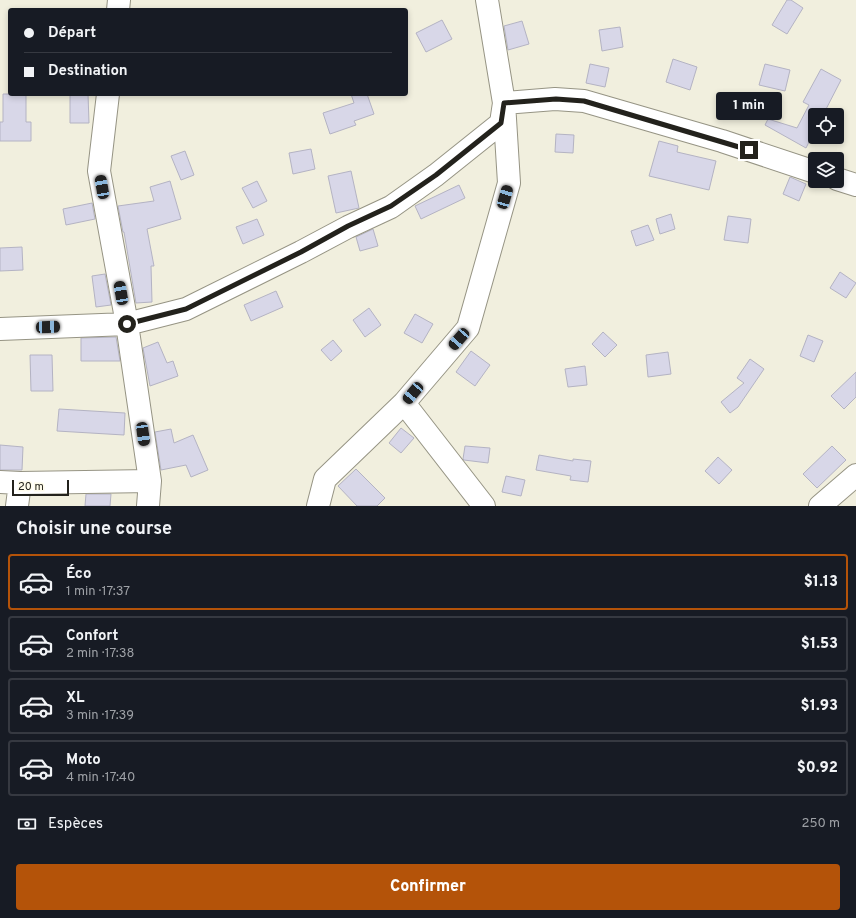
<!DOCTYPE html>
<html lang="fr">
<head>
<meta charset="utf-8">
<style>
  :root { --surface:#171b24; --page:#20242c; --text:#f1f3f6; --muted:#9ea1a6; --line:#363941; --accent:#b45309 }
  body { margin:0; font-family:Overpass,sans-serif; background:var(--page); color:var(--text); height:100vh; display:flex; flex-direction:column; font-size:15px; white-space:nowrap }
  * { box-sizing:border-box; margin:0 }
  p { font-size:13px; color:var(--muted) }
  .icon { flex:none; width:22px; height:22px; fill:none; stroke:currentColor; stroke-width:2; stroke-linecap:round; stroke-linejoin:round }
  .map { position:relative; height:506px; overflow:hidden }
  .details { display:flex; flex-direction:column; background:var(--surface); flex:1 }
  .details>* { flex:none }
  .hud { position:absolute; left:8px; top:8px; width:400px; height:88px; border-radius:4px; box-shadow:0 2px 6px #0003; display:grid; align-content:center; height:88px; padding:0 16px; background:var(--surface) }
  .tools { position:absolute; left:808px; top:108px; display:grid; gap:8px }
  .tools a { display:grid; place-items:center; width:36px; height:36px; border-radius:4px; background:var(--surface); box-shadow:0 2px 6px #0003; font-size:20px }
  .scale { position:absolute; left:12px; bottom:10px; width:57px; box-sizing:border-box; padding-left:4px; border:2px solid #23221c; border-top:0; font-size:11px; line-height:14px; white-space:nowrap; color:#23221c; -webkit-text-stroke:3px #fffceb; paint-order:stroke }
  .end { position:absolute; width:18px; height:18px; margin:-9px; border:5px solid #23221c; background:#fff; box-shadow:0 0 0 2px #fff }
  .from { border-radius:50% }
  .bubble { position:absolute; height:28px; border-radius:4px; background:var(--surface); box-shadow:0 2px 6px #0003; font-size:13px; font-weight:800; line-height:28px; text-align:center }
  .car { position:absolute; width:12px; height:24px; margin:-12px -6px; border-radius:5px; box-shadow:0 0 3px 1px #0007; background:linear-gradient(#222 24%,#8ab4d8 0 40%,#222 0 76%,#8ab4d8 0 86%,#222 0) }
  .hud b { display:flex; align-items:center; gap:14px; height:38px; font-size:15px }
  .hud b+b { border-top:1px solid var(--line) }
  .hud i { width:10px; height:10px; background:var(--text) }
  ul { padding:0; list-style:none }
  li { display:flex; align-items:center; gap:12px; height:56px; margin:0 8px 6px; padding:0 8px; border:2px solid var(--line); border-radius:4px }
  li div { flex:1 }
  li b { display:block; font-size:15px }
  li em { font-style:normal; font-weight:800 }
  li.current { border-color:var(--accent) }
  li>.icon { width:36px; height:36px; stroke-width:1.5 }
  h2 { padding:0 16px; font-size:18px; line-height:48px }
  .pay { display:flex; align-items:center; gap:10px; height:44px; padding:0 16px; font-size:15px }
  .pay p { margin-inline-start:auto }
  .action { display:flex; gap:8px; margin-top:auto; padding:8px 16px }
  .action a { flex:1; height:46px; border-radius:4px; background:var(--accent); color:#fff; font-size:16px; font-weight:800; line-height:46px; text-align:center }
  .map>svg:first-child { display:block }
  .building { fill:#d8d7e8; stroke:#b4b3c3 }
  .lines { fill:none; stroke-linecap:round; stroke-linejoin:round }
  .street-casing { stroke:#969484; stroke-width:24 }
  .street { stroke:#fff; stroke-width:22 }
  .route { stroke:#23221c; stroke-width:5 }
</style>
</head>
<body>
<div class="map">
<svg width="856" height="506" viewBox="0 0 856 506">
  <rect width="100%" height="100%" fill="#f1efde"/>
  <path class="building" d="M787,0H791L803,8L787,34L772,25Z
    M442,20L452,39L426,52L416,33Z
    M522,21L529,44L508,50L504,26Z
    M620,27L623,47L602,51L599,30Z
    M673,59L697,67L690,90L666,82Z
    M590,64L609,68L605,87L586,83Z
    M765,64L790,70L785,91L759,85Z
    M821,69L841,80L823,115H815V130L806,148L765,125L768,119L797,128L809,105L803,102Z
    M3,94H26V122H31V141H0V122H3Z
    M70,94H88L89,123H70Z
    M351,94H367L374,114L354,121L356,125L330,134L323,113L354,103Z
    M556,134L574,135L573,153L555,152Z
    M659,141L678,146L677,152L716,161L709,190L649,176Z
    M311,149L315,169L293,174L289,153Z
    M185,151L194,175L181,180L171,156Z
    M351,171L359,208L336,213L328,176Z
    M790,177L806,184L799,201L783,194Z
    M170,181L181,219L147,229L154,266H151L152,302L136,303L124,232H123L118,206L154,201L150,187Z
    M257,181L267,201L253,208L242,188Z
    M459,185L465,198L421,219L415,206Z
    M92,203L95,219L66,225L63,209Z
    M671,214L675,229L660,234L656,219Z
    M728,216L751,219L748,243L724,240Z
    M257,219L264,235L243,244L236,227Z
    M648,225L654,240L636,246L631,231Z
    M373,229L378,246L360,251L356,237Z
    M22,247L23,270L0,271V248Z
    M840,272L856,283L846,298L830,288Z
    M105,274L111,305L96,307L92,276Z
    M276,291L283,307L251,321L244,305Z
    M369,308L381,325L365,337L353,320Z
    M415,314L433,324L422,343L404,333Z
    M603,332L617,345L605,357L592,344Z
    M808,335L823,341L814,362L800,356Z
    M116,337L120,361H81V338Z
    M333,340L342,351L331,361L321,350Z
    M158,342L167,363L173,361L178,376L150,386L143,348Z
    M471,351L490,365L475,386L456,372Z
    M668,352L671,374L648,377L646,355Z
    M30,355H52L53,391H31Z
    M750,359L764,369L738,407L730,413L721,402L744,383L737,378Z
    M585,366L587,385L568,387L565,369Z
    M856,372V397L844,409L831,396Z
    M59,409L125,413L124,435L57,431Z
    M401,428L414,438L401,453L389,443Z
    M171,429L174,443L193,435L208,470L191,477L186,465L161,470L155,432Z
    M0,445L23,447L22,470H0Z
    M465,446L490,448L488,463L464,460L463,459Z
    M832,446L846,460L817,488L803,474Z
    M539,455L573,461V459L591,461L588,482L570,480L571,476L536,470Z
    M718,457L732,470L719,484L705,471Z
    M356,469L385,498L377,506H357L338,486Z
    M506,476L525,480L521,496L502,492Z
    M86,494H111L110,506H85Z"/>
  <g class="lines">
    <defs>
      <path id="street" d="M118,10L119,0
        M108,94L99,171L127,324L150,481L148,506
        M504,103L555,99L584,101L722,141L815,172
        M837,179L856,185
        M0,329L127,324L186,309L301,252L348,227L391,207L436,175L501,123L504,103
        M404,403L484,506
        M0,482L20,483L150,481
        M17,506L20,483
        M318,506L325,479L404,403L468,328L509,183L504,103L487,0
        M820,506L856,475"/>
    </defs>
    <use href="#street" class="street-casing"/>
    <use href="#street" class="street"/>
  </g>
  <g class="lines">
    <path class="route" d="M127,324L186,309L301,252L348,226L391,206L436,175L501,123L504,103L556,99L584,101L749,150"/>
  </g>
</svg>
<div class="tools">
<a><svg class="icon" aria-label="locate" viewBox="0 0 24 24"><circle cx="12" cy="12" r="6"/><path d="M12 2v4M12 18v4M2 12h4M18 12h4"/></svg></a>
<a><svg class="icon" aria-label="layers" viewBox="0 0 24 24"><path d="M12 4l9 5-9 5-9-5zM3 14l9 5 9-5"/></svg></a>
</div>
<div class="scale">20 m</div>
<i class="end from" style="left:127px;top:324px"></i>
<i class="end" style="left:749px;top:150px"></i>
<div class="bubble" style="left:716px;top:92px;width:66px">1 min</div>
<i class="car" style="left:102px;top:187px;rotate:350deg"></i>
<i class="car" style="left:505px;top:197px;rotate:16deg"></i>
<i class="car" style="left:121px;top:293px;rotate:350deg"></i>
<i class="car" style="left:48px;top:327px;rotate:88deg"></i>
<i class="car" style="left:459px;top:339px;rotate:221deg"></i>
<i class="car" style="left:413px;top:393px;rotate:220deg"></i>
<i class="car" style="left:143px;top:434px;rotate:172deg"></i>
<div class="hud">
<b><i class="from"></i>Départ</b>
<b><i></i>Destination</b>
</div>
</div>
<section class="details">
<h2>Choisir une course</h2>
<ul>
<li class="current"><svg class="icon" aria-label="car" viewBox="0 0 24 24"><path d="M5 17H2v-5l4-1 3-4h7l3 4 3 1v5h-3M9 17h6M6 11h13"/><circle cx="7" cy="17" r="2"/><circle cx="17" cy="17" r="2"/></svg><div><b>Éco</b><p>1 min · 17:37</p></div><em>$1.13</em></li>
<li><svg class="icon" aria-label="car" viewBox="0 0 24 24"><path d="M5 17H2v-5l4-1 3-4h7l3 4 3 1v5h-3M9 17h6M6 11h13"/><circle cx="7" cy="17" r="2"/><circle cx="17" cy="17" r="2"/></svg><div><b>Confort</b><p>2 min · 17:38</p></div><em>$1.53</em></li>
<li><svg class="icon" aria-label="car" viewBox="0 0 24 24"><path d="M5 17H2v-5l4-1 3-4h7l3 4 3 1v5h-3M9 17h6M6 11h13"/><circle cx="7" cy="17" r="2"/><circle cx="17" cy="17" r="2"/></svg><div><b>XL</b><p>3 min · 17:39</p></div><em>$1.93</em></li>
<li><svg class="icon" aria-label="car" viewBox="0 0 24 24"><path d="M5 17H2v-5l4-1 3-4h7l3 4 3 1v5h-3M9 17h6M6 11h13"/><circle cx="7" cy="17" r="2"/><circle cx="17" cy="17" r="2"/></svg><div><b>Moto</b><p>4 min · 17:40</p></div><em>$0.92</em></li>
</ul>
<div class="pay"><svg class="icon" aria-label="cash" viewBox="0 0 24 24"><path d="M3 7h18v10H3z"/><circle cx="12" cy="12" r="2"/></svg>Espèces<p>250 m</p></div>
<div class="action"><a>Confirmer</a></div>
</section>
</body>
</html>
